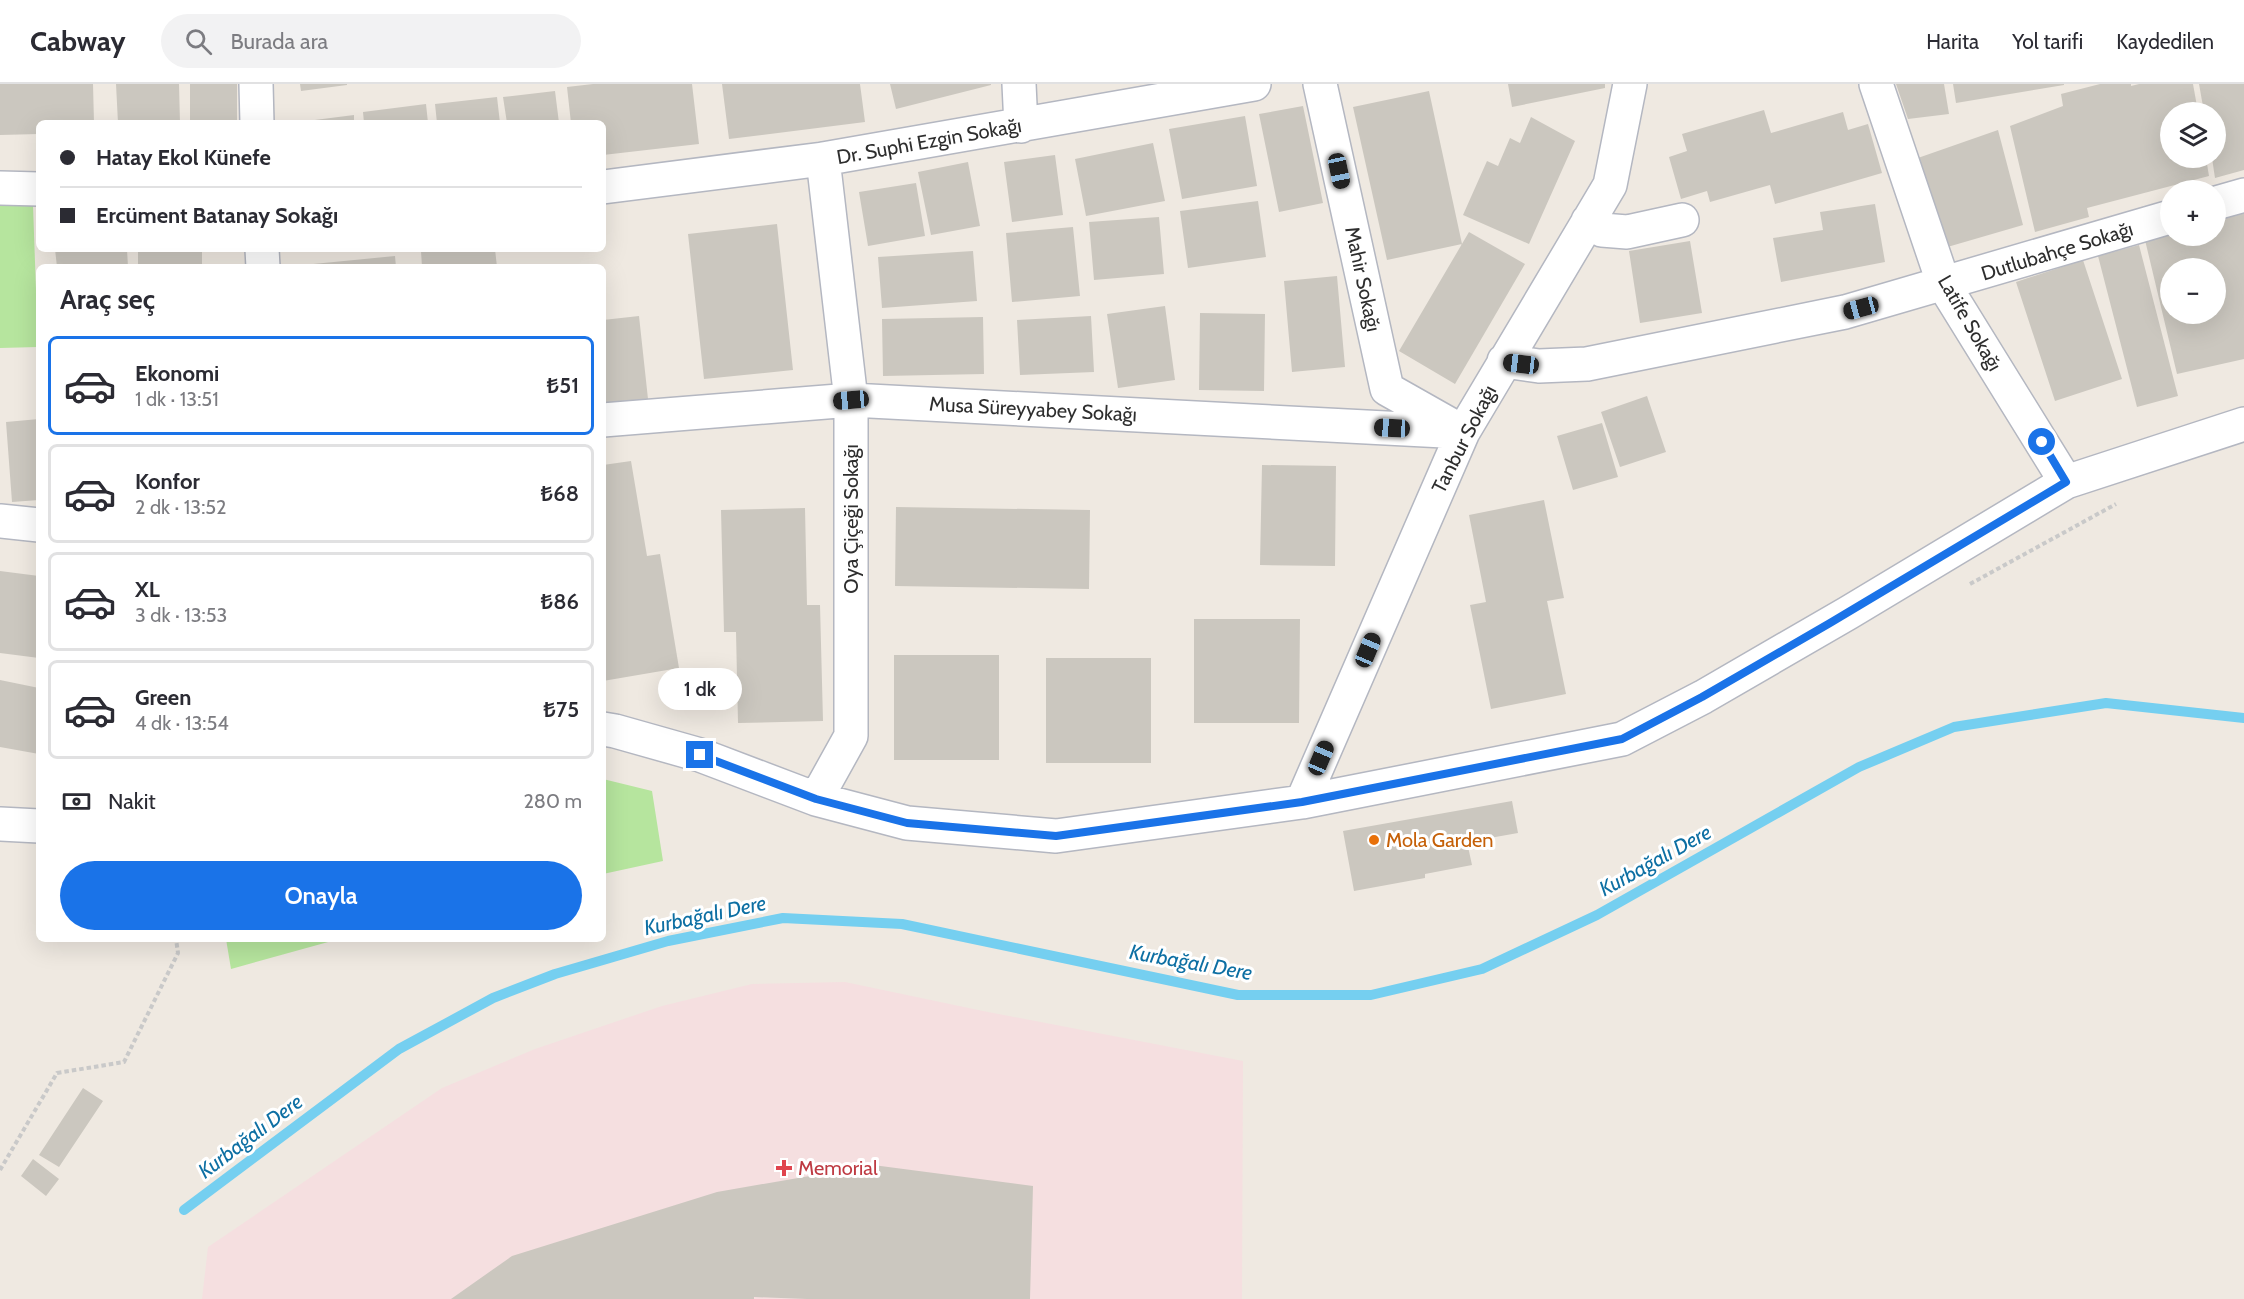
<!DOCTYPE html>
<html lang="tr">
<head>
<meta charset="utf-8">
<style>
  :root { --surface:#fff; --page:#f2f2f3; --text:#2b2b33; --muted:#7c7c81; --line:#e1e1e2; --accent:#1a73e8 }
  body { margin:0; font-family:Cabin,sans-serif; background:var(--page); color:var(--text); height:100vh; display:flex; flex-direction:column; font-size:22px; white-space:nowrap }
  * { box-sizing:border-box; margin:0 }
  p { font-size:20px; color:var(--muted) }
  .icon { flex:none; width:33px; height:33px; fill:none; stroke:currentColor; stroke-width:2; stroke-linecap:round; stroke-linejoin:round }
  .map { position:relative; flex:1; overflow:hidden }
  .sheet { position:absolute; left:36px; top:180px; width:570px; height:678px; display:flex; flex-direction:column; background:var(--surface); border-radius:9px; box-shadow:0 6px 24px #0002 }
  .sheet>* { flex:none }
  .top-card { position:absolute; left:36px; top:36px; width:570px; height:132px; border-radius:9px; box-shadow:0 6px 24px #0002; display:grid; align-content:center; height:132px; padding:0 24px; background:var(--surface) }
  .buttons { position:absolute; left:2160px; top:18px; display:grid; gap:12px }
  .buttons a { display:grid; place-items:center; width:66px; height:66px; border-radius:50%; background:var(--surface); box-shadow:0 6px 24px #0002; font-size:30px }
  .end { position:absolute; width:27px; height:27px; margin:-14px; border:8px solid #1a73e8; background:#fff; box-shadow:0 0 0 3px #fff }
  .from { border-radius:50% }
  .bubble { position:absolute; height:42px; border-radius:21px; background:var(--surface); box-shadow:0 6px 24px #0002; font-size:20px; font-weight:600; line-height:42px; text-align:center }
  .car { position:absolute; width:18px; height:36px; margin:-18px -9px; border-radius:8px; box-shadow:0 0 4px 2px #0007; background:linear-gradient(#222 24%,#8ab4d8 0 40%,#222 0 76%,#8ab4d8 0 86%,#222 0) }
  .top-card b { display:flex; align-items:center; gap:21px; height:57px; font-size:22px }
  .top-card b+b { border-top:2px solid var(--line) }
  .top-card i { width:15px; height:15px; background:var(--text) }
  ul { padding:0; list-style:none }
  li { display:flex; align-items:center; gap:18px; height:99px; margin:0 12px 9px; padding:0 12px; border:3px solid var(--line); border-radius:9px }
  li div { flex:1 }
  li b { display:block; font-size:22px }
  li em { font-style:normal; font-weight:600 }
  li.active { border-color:var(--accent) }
  li>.icon { width:54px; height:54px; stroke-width:1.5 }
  h2 { padding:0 24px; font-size:27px; line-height:72px }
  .pay { display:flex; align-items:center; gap:15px; height:66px; padding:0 24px; font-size:22px }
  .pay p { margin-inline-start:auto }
  .action { display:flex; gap:12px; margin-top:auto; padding:12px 24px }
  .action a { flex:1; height:69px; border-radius:36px; background:var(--accent); color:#fff; font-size:24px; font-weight:600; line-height:69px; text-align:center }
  header { display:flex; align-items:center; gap:36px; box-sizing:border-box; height:84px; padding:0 30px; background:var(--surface); border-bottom:2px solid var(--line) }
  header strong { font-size:28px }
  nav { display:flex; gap:33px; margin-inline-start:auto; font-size:21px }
  .search { width:420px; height:54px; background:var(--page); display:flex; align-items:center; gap:15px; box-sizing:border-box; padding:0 21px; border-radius:33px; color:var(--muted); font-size:22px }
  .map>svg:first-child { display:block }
  .medical { fill:#f5dfe0 }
  .green { fill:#b6e59e }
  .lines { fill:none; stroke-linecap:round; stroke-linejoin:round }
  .stream { stroke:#75cff0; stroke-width:10 }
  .building { fill:#cbc7bf; fill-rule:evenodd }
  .minor-casing { stroke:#b4b7c1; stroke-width:36 }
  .path { stroke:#c9c9c9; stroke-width:4; stroke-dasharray:4.5 3; stroke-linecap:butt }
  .minor { stroke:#fff; stroke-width:33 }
  .route { stroke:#1a73e8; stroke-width:8 }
  .food-dot { fill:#e8710a; stroke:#fff; stroke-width:2 }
  .health-dot { fill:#e0444e; stroke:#fff; stroke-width:2 }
  .labels { text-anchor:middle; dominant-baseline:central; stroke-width:6; stroke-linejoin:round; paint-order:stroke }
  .street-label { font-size:20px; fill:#2e2e2e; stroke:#fff }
  .food-label { font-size:20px; fill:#c56008; stroke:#fff; text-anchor:start }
  .health-label { font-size:20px; fill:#be3a42; stroke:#fff; text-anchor:start }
  .water-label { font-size:21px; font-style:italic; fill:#0d6fa3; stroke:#fff }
</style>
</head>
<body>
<header>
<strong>Cabway</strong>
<div class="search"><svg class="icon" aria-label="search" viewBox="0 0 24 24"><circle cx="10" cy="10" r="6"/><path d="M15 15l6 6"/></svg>Burada ara</div>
<nav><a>Harita</a><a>Yol tarifi</a><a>Kaydedilen</a></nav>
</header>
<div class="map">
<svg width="2244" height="1215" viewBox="0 0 2244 1215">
  <rect width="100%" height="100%" fill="#efe9e1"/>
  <path class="medical" d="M845,898L983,927L1243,977L1242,1215H202L208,1163L442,1004L535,965L662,922L752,900Z"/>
  <path class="green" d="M0,121H33L38,263L0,264Z
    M603,695L652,707L663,777L603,790Z
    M226,855H339L231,885Z"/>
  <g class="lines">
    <path class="stream" d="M184,1126L399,965L493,914L555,890L668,857L783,834L902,840L1238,911H1371L1482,885L1597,831L1859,683L1954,643L2106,619L2244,634"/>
  </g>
  <path class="building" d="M0,0H93L94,39H39V50L0,51Z
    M116,0H179L180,39H118Z
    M190,0H237V39H190Z
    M300,0H347V1L301,7Z
    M593,0H692L699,60L603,71V39H571L567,3Z
    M722,0H860L865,38L729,55Z
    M890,0H991V1L896,25Z
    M1508,0H1605V4L1512,23Z
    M1896,0H1944L1949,30L1908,35Z
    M1953,0H2064V1L1956,19Z
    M2100,0H2131V2L2139,0H2193L2198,28H2170V74H2206L2209,92L2087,124L2089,133L2035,148L2010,42L2063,22L2061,10Z
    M2199,0H2244V86L2215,94L2212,74H2216V28H2204Z
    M555,7L559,39H507L503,13Z
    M1429,7L1462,160L1387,176L1353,23Z
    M497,13L500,39H437L435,20Z
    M426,20L428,39H364L363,28Z
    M1303,22L1323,119L1279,128L1259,30Z
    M1764,26L1771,49L1843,28L1848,46L1868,40L1882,89L1775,120L1770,101L1710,118L1707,107L1681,115L1669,73L1687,67L1682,50Z
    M354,31V39H299V38Z
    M1245,32L1257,102L1182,115L1169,45Z
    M1531,33L1575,57L1529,160L1463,131L1487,77L1498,82L1510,54L1520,59Z
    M1998,46L2023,141L1944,164L1915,75Z
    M1153,59L1165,117L1086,132L1075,75Z
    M1055,71L1063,131L1012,138L1004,78Z
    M968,78L980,142L931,151L918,88Z
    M916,99L925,152L868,162L859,108Z
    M1258,117L1266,173L1188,184L1180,127Z
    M1875,120L1885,178L1781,198L1773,154L1823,146L1820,128Z
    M2244,127V275L2177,290L2145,156L2170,149V152H2216V135ZM2170,184H2216V230H2170Z
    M1159,133L1164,190L1094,196L1089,138Z
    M777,140L793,286L704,295L688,150Z
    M1073,143L1080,212L1012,218L1006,149Z
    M1469,148L1525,180L1455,300L1399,267Z
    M1690,157L1702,229L1640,239L1629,167Z
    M2139,161L2178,312L2137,323L2098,172Z
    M55,165H127L128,183H57Z
    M138,165H202V183H138Z
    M444,165H495L497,183H422L421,167Z
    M973,167L977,217L882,224L878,173Z
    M395,172L396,183H303V181Z
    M2083,176L2122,295L2055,317L2016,198Z
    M1337,192L1345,283L1292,288L1284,197Z
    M1165,222L1175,296L1118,304L1107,230Z
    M1200,229L1265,230L1264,307L1199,306Z
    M639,232L648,315L603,320V236Z
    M1091,232L1094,288L1020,291L1017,236Z
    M983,233L984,290L883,292L882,235Z
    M1647,312L1666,368L1620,383L1601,328Z
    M39,335V416L12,418L6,338Z
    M1602,339L1618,393L1573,406L1557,352Z
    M631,377L647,472L660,470L679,584L603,597V381Z
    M1262,381L1336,382L1335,482L1260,481Z
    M1544,416L1564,514L1547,517L1566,610L1491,625L1470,521L1486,518L1469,431Z
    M896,423L1090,426L1089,505L895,502Z
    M805,424L807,521H820L823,637L738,639L736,548H724L721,426Z
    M0,487L39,492V574L0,569Z
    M1194,535H1300L1299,639H1194Z
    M894,571H999V676H894Z
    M1046,574H1151V679H1046Z
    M0,596L39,604V670L0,663Z
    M1512,717L1518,749L1467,758L1472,781L1425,790V794L1354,807L1343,747Z
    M83,1004L103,1017L59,1083L39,1071Z
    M33,1075L59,1095L46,1112L21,1092Z
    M873,1081L1033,1102L1030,1215H807L754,1213V1215H451L512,1172L717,1108Z"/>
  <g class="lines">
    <defs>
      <path id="minor" d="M256,0L257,39
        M1019,0L1021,42
        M1320,0L1387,305L1456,344
        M1876,0L1944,201L2066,398
        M603,103L823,75L1254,0
        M0,104L39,105
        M2216,119L2244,111
        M1588,137L1602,146L1627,148L1682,136
        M262,165L263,183
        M1504,277L1539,282L1587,280L1845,228L2170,133
        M603,336L851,316L1463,348
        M0,437L39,441
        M603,645L615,647L700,671L816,715L907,739L1056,752L1302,718L1622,655L1703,613L1848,529L2066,398L2244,340
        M816,715L851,652V316L823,75
        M1302,718L1463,348L1610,101L1630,0
        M0,740L39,742"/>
    </defs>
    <use href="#minor" class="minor-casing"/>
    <path class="path" d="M1970,500L2116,420
      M0,1086L57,989L124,978L178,869L176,855"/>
    <use href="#minor" class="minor"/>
  </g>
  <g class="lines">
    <path class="route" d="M700,671L816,715L907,739L1056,752L1302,718L1622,655L1702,613L1830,539L2066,398L2042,358"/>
  </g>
  <circle class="food-dot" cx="1374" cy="756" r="6"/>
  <path class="health-dot" d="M781 1075h6v6h6v6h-6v6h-6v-6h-6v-6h6z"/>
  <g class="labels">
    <g class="street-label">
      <text transform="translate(929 57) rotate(-10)">Dr. Suphi Ezgin Sokağı</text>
      <text transform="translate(2057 167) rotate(-17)">Dutlubahçe Sokağı</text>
      <text transform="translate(1363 195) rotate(78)">Mahir Sokağı</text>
      <text transform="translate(1970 239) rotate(60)">Latife Sokağı</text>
      <text transform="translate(1033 325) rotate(3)">Musa Süreyyabey Sokağı</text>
      <text transform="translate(1464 355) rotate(-63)">Tanbur Sokağı</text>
      <text transform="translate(851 435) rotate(-90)">Oya Çiçeği Sokağı</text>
    </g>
    <g class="food-label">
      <text x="1386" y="756">Mola Garden</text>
    </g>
    <g class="health-label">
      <text x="798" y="1084">Memorial</text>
    </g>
    <g class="water-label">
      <text transform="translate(1655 776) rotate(-29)">Kurbağalı Dere</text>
      <text transform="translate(705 831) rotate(-12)">Kurbağalı Dere</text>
      <text transform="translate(1191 878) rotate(10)">Kurbağalı Dere</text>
      <text transform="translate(250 1052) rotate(-37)">Kurbağalı Dere</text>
    </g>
  </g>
</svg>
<div class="buttons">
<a><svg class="icon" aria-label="layers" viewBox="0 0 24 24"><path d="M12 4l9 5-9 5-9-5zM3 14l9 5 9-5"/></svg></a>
<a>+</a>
<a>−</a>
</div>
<i class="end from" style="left:2042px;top:358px"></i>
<i class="end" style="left:700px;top:671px"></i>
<div class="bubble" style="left:658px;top:584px;width:84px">1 dk</div>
<i class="car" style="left:1339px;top:87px;rotate:168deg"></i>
<i class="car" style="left:1861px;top:224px;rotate:255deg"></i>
<i class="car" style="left:1521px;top:280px;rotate:277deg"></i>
<i class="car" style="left:851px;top:316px;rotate:265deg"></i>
<i class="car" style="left:1392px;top:344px;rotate:273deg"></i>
<i class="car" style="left:1368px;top:566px;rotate:23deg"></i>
<i class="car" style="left:1321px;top:674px;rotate:23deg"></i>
<div class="top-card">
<b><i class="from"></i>Hatay Ekol Künefe</b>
<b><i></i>Ercüment Batanay Sokağı</b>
</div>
<section class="sheet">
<h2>Araç seç</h2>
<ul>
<li class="active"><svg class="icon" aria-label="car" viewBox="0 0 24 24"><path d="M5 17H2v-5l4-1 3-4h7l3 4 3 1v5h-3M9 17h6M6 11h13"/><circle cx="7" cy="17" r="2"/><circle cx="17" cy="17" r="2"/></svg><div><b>Ekonomi</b><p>1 dk · 13:51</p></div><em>₺51</em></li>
<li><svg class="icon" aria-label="car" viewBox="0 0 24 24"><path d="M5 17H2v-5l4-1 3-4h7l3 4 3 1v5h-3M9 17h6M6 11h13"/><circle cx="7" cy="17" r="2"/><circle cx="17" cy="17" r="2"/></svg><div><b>Konfor</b><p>2 dk · 13:52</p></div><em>₺68</em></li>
<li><svg class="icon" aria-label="car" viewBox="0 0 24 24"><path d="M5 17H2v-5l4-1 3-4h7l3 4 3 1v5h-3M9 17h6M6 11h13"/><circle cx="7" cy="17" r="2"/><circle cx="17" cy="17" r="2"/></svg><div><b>XL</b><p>3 dk · 13:53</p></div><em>₺86</em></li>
<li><svg class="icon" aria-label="car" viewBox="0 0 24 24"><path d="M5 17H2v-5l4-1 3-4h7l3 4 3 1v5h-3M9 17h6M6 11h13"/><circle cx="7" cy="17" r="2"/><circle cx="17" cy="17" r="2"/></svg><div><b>Green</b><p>4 dk · 13:54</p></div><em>₺75</em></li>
</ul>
<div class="pay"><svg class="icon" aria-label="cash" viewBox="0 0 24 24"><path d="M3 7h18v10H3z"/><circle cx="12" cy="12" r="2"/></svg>Nakit<p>280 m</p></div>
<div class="action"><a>Onayla</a></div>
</section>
</div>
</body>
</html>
